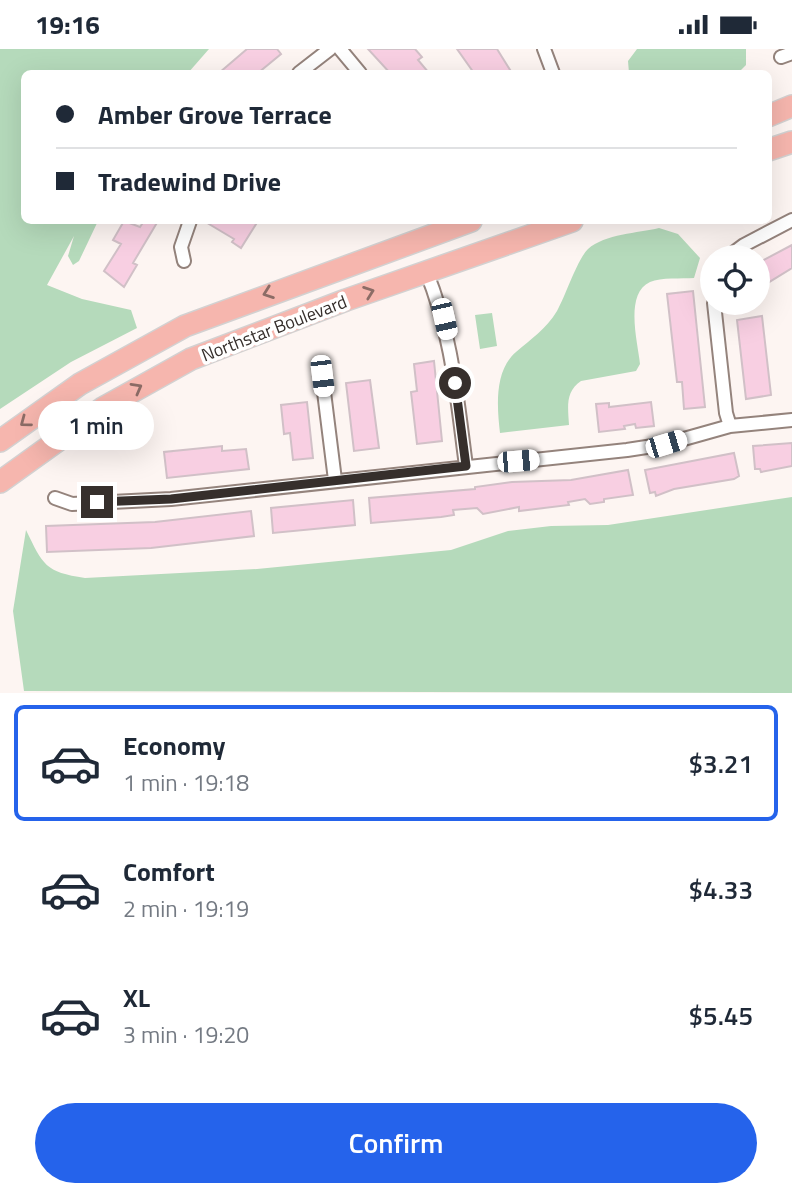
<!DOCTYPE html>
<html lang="en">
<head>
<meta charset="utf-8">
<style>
  :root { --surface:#fff; --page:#f6f6f7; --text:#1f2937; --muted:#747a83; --line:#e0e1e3; --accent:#2563eb }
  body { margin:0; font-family:"Titillium Web",sans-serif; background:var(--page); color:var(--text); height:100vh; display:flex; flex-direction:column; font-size:26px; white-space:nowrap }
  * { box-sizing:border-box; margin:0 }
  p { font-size:23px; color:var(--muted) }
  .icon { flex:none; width:38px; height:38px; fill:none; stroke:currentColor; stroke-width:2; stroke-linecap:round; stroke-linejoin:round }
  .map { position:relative; height:644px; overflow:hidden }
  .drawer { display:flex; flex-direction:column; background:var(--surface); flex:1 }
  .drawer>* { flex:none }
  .guide { position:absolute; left:21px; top:21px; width:751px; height:154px; border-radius:10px; box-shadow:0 7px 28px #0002; display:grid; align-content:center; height:154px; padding:0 35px; background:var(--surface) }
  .controls { position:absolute; left:700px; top:196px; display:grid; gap:14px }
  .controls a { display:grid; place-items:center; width:70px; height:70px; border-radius:50%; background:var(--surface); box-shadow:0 7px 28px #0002; font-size:35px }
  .end { position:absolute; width:32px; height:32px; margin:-16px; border:9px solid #362f2c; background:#fff; box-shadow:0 0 0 4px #fff }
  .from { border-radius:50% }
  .bubble { position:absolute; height:49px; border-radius:24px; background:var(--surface); box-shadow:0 7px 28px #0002; font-size:23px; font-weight:600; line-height:49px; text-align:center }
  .car { position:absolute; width:21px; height:42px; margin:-21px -10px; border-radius:9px; box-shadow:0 0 5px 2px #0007; background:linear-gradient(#fff 24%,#345 0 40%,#fff 0 76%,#345 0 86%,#fff 0) }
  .guide b { display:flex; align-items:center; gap:24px; height:66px; font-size:26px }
  .guide b+b { border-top:2px solid var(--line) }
  .guide i { width:18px; height:18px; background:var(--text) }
  ul { padding:12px 0 0; list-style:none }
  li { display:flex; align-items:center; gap:21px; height:116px; margin:0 14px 10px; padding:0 21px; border:4px solid transparent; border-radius:10px }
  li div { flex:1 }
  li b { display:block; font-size:26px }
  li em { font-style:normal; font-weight:600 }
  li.selected { border-color:var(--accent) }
  li>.icon { width:63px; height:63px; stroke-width:1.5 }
  .cta { display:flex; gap:14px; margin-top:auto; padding:14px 35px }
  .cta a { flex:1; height:80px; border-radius:42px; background:var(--accent); color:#fff; font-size:28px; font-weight:600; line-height:80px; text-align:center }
  .status { display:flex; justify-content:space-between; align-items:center; height:49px; padding:0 35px; background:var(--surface); direction:ltr }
  .status svg { height:19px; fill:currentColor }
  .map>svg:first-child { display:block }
  .green { fill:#b5dabb }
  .building { fill:#f8cfe2; stroke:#d1c0c7; stroke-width:2 }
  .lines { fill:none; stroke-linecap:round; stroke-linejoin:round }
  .minor-casing { stroke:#94837c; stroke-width:16 }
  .primary-casing { stroke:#d3d1d1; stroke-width:24 }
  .minor { stroke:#fff; stroke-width:12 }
  .primary { stroke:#f6b6ae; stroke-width:21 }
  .oneway { stroke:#8c6c66 }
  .route { stroke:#362f2c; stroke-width:9 }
  .labels { text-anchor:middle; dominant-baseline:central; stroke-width:7; stroke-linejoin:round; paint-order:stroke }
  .street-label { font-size:18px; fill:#362f2c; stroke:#fff }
</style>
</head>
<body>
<div class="status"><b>19:16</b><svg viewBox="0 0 49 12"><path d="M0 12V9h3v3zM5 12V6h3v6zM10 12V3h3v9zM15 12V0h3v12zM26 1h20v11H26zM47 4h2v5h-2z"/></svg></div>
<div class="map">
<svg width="792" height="644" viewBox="0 0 792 644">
  <rect width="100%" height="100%" fill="#fdf5f2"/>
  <path class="green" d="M0,0H209L188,24H24V172H98L79,212L73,216L68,207L74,187L47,236L82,250L131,261L137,279L71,313L0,360Z
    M637,0H746V16L738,24H629L628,12Z
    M659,179L678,185L700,209L694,229C682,230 661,228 650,233C624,245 638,294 640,315L636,322L581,332C565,343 568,358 569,376L500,384C497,358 494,322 516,303C531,290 546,280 557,262C566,246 577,211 588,200C605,185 638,184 659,179Z
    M492,264L497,297L480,300L475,266Z
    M792,448V644L24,642L13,562L26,481C43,516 45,523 85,529L257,520L451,501L508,482L551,477L608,476Z"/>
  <path class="building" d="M247,0H277L281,5L258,24H219Z
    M368,0H415L422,8L418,11L429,24H390Z
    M457,0H497L512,24H474Z
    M124,172L140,178L144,172H158L133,214L137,216L124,238L104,222L121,195L113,191Z
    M204,172H258L241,199L232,193L234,190Z
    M792,196V219L758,240V214Z
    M693,242L705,358L684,360L682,333H677L667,245Z
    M762,267L771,346L746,350L737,271Z
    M434,312L442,392L417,395L411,343L417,342L414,315Z
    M370,331L379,399L354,402L346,334Z
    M307,353L313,409L293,411L290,384L284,385L281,356Z
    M651,353L654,377L636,379L635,375L624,377L625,380L599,383L596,355L609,354V358Z
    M792,394V417L761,423L760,420H755L753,397Z
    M222,397V402L246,400L249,420L167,429L164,403Z
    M734,404L739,427L734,430L674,440L656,447L655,443L650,444L645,421Z
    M628,421L633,446L604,450V453L590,455L585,450L568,453L569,456L519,462V458L483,465L477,459L453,461L454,466L441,468L371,474L369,449L475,440V438L512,433L571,431Z
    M353,451L355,476L273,484L271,459Z
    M251,462L254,487L151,499L47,503L46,477L155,473Z"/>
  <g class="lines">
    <defs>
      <path id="minor" d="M340,0L360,24
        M544,0L553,24
        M781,8L792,4
        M299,24L330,0
        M728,208L744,196L792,171
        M184,212L181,198L190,172
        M426,222C452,285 457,350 466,417
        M714,254L726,364L730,377
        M322,327L335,431
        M55,449L72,455L171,450L627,401L666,395L730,377L792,371"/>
      <path id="primary" d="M768,67L792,57
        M768,101L792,93
        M0,392L80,335L185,277L471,172
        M0,433L103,359L191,310L346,251L572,172"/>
    </defs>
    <use href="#minor" class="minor-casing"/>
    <use href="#primary" class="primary-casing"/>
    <use href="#minor" class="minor"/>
    <use href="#primary" class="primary"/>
  </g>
  <defs><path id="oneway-chevron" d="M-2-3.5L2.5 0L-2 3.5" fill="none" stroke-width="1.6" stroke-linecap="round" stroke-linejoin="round" transform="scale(1.75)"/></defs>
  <g class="oneway">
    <use href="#oneway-chevron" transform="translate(369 243) rotate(-20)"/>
    <use href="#oneway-chevron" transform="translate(268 244) rotate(160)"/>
    <use href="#oneway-chevron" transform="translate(137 339) rotate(-29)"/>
    <use href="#oneway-chevron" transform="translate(25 373) rotate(143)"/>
  </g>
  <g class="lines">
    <path class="route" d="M97,453L171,450L466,417L455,334"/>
  </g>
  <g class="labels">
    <g class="street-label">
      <text transform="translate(274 279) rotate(-21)">Northstar Boulevard</text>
    </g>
  </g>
</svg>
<div class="controls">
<a><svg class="icon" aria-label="locate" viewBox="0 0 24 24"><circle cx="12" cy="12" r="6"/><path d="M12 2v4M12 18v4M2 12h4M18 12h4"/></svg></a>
</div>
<i class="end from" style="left:455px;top:334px"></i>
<i class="end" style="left:97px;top:453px"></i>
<div class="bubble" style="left:38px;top:352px;width:116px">1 min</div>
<i class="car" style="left:444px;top:270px;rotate:167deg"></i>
<i class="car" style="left:322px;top:327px;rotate:173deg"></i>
<i class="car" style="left:666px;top:395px;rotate:73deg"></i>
<i class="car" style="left:518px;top:412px;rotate:85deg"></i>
<div class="guide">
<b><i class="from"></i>Amber Grove Terrace</b>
<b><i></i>Tradewind Drive</b>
</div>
</div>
<section class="drawer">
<ul>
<li class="selected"><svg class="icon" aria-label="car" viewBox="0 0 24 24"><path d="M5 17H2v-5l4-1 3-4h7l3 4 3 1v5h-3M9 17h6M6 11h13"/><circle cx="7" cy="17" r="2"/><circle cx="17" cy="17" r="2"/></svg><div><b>Economy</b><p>1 min · 19:18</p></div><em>$3.21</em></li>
<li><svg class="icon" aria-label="car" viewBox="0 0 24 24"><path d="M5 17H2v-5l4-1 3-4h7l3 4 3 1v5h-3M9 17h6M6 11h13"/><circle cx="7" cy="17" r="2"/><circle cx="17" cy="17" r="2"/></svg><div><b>Comfort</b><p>2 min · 19:19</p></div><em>$4.33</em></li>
<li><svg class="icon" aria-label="car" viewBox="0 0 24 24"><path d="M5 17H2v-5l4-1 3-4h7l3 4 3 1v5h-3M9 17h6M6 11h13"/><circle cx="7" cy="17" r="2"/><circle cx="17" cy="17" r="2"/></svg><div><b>XL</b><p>3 min · 19:20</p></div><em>$5.45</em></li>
</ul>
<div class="cta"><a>Confirm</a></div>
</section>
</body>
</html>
